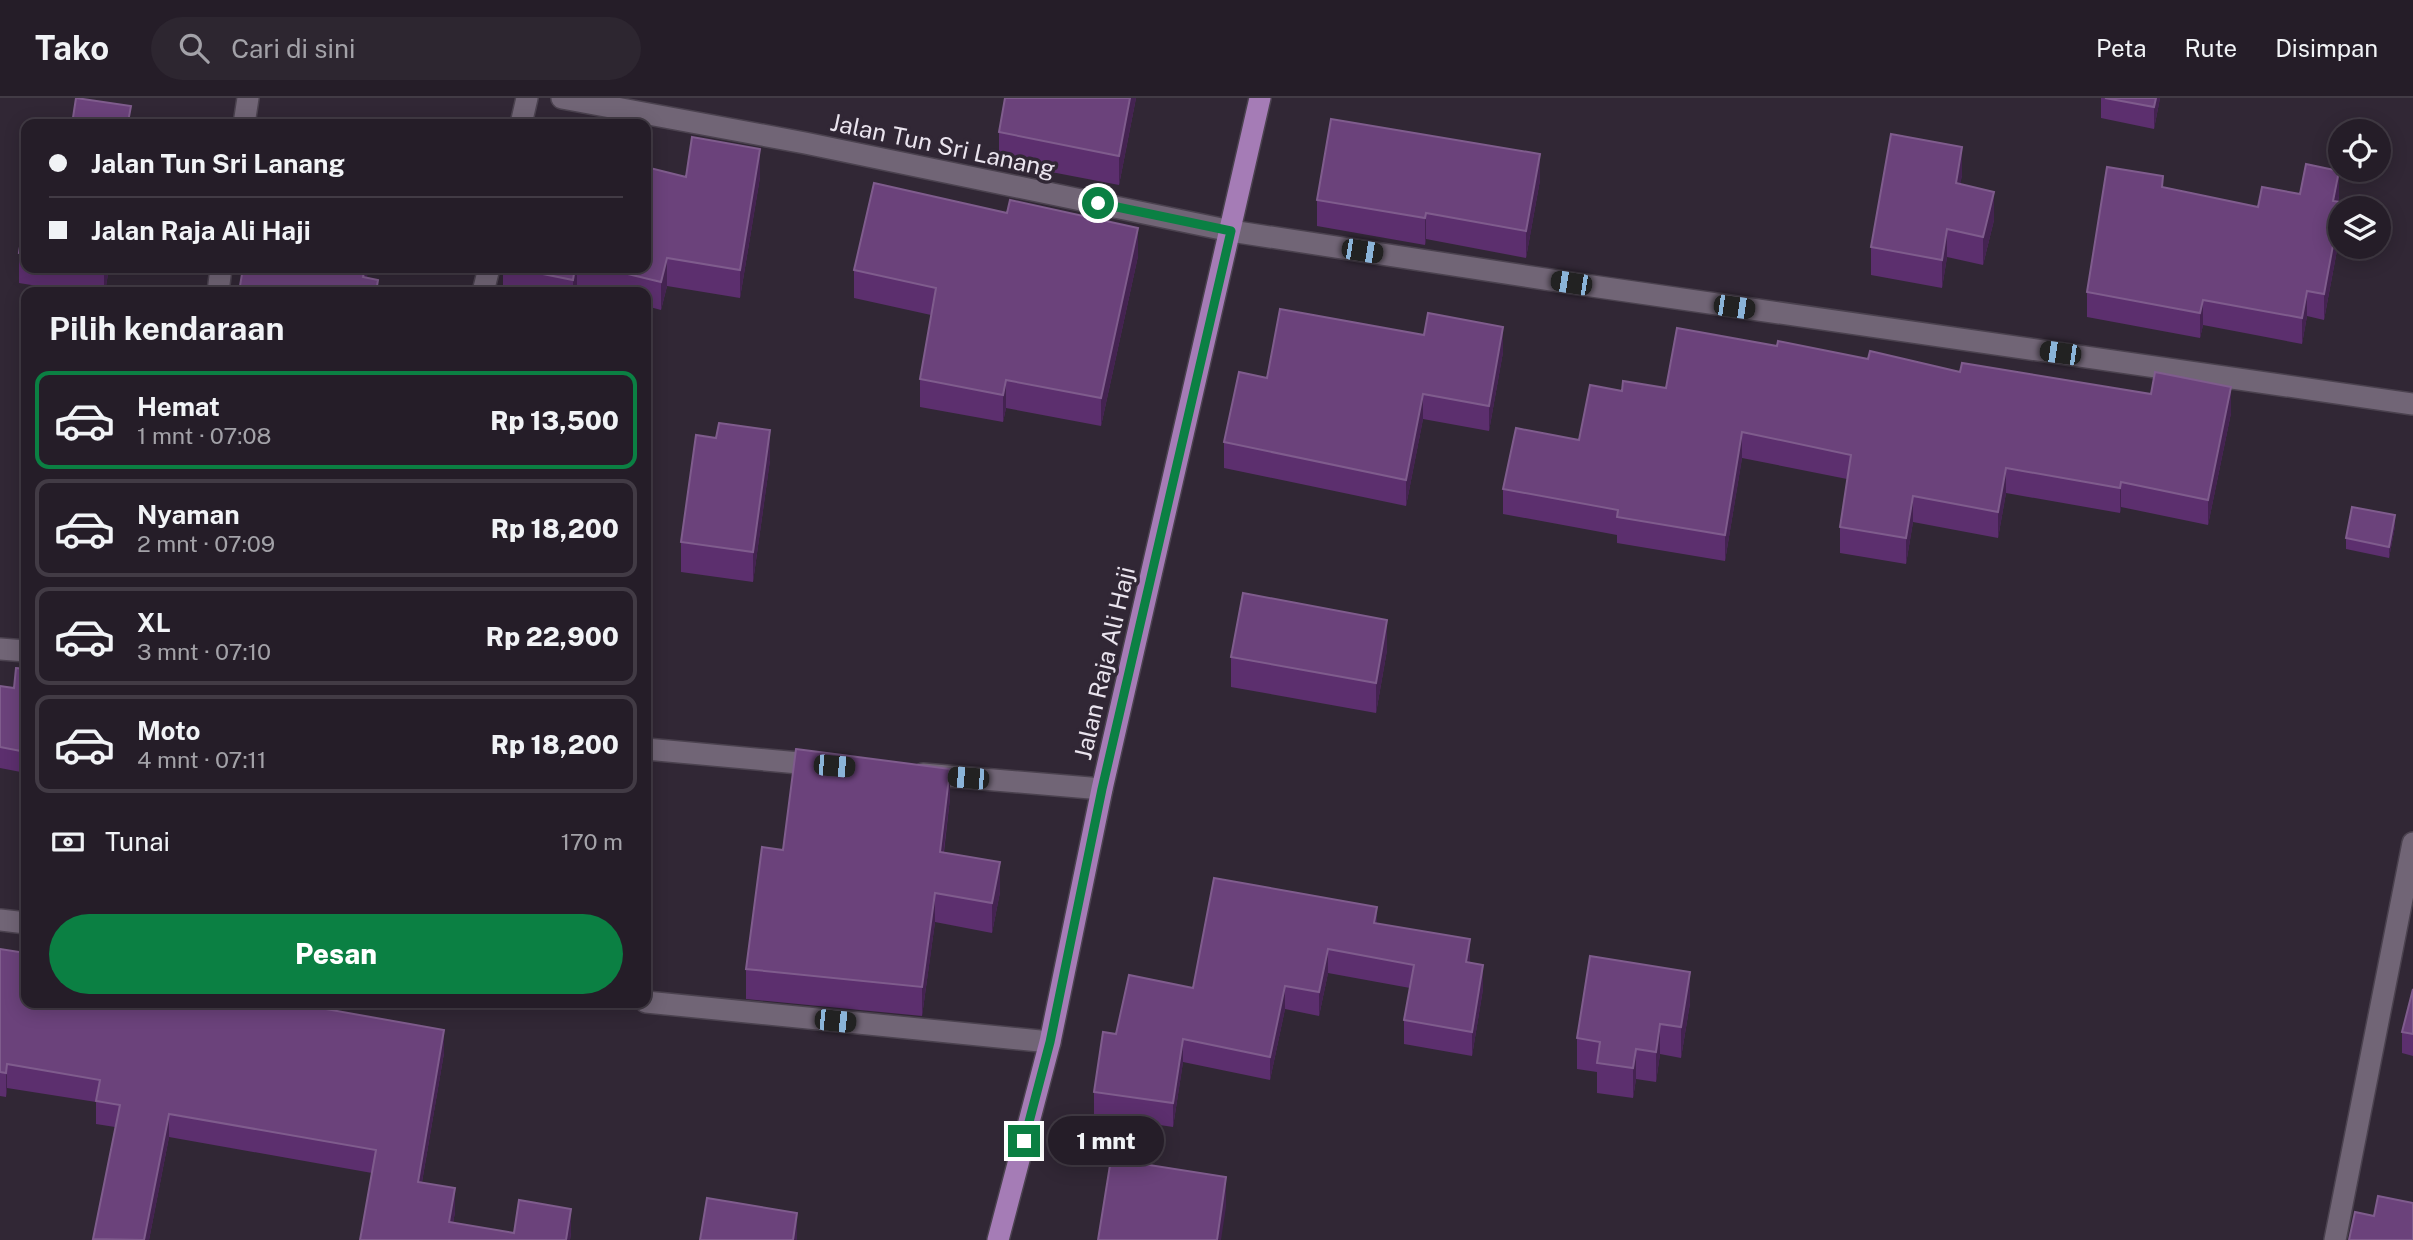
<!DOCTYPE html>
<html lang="id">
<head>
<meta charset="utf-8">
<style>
  :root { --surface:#251d28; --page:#2d2630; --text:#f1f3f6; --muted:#a3a2a8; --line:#423b45; --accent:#0b8043 }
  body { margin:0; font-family:"Public Sans",sans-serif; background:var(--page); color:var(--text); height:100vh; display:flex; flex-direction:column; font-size:26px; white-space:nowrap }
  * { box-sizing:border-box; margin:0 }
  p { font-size:23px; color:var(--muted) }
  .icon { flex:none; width:38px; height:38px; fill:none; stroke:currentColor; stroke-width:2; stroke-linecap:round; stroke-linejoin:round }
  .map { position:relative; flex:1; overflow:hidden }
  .drawer { position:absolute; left:21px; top:189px; width:630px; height:721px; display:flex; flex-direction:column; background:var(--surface); border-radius:14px; box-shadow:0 4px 18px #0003,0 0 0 2px var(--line) }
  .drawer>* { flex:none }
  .hud { position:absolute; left:21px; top:21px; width:630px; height:154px; border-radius:14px; box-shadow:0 4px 18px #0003,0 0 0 2px var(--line); display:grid; align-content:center; height:154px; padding:0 28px; background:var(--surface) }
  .fabs { position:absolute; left:2328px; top:21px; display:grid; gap:14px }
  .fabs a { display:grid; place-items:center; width:63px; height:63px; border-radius:50%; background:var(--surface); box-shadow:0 4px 18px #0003,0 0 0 2px var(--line); font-size:35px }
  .end { position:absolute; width:32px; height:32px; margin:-16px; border:9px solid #0b8043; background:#fff; box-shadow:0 0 0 4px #fff }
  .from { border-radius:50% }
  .bubble { position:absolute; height:49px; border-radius:24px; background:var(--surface); box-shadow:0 4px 18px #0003,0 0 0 2px var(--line); font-size:23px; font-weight:800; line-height:49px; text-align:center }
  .car { position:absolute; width:21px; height:42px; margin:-21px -10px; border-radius:9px; box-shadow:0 0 5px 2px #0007; background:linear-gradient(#222 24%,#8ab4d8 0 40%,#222 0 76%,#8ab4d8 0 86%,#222 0) }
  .hud b { display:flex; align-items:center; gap:24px; height:66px; font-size:26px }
  .hud b+b { border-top:2px solid var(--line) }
  .hud i { width:18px; height:18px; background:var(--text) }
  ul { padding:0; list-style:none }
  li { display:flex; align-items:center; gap:21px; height:98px; margin:0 14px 10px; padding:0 14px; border:4px solid var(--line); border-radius:14px }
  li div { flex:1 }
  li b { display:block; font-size:26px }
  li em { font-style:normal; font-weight:800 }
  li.on { border-color:var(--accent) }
  li>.icon { width:63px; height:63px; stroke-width:1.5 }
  h2 { padding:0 28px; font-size:32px; line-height:84px }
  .pay { display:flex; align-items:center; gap:18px; height:77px; padding:0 28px; font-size:26px }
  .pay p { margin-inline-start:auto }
  .cta { display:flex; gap:14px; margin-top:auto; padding:14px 28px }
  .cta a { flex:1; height:80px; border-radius:42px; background:var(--accent); color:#fff; font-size:28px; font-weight:800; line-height:80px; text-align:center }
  header { display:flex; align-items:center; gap:42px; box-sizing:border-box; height:98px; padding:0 35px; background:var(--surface); border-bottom:2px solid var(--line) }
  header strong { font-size:33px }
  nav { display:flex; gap:38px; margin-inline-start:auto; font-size:24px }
  .search { width:490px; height:63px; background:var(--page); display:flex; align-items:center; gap:18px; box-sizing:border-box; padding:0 24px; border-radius:38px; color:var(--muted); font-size:26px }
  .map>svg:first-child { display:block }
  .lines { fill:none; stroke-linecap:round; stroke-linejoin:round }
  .street-casing { stroke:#4b424f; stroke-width:24 }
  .primary-casing { stroke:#4b424f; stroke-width:24 }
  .street { stroke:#716576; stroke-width:21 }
  .primary { stroke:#a57cb6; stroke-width:21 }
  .wall { fill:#5c2f6e }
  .shaded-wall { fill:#442351 }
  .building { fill:#6b427b; stroke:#7f5c8d; stroke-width:2 }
  .route { stroke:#0b8043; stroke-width:9 }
  .labels { text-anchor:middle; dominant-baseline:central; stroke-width:7; stroke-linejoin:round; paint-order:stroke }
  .street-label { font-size:24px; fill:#eae4ee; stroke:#312735 }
</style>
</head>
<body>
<header>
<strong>Tako</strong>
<div class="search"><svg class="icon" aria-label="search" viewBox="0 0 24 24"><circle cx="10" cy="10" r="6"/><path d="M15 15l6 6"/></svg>Cari di sini</div>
<nav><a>Peta</a><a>Rute</a><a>Disimpan</a></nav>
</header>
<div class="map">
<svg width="2413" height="1142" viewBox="0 0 2413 1142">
  <rect width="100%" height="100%" fill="#312735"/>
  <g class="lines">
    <defs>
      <path id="street" d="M562,0L805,45L1231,133L1571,185L2413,306
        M244,26L248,0
        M521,26L527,0
        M218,194L221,170
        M483,194L489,170
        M0,551L26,553
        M646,651L821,667
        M923,676L1102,691
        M0,822L26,825
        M646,904L1050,944
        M2335,1142L2413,745"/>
      <path id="primary" d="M998,1142L1050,944L1102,691L1260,0"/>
    </defs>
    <use href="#street" class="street-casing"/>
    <use href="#primary" class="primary-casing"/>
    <use href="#street" class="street"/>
    <use href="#primary" class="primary"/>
  </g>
  <path class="wall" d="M1005,0H1136L1119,87L999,64V34Z
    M2101,0H2160L2154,31L2101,20Z
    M1962,77L1960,86L1994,122L1983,167L1947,159L1942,190L1871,177V149Z
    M686,79H760L740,200L667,188L661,212L646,208V194H589L577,191L576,194H503V170H646Z
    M1540,82L1526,160L1426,141L1425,147L1317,128V102Z
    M2163,90L2258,109L2300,96L2339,98L2338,104L2341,110H2340V136L2324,222L2307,218L2302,246L2203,227L2200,240L2087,219V194Z
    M26,111V170H109L105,194H75L19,185V155Z
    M1138,158L1101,328L1006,310L1003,324L920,309V281L931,217L854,200V172Z
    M1777,248L1960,274L2231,315L2208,427L2121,409L2120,415L2006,395L1998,440L1913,424L1906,466L1840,455V429L1847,381L1742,360L1725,463L1617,445V437L1503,416V391L1579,342L1622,293L1666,290Z
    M1503,254L1489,333L1423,321L1406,408L1224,370V344L1267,280Z
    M770,362L753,484L681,474V444Z
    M2395,428L2389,460L2346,451V440Z
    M1387,552L1376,615L1231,589V559Z
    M26,571V675L0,670V588L14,590Z
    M950,700L944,754L1000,794L992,835L935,824L922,918L746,901V871L783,752Z
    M1377,826L1470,865L1483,891L1472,958L1404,946V922L1410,890L1328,875L1319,918L1285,911L1270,982L1183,964L1173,1029L1094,1017V994L1193,890Z
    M0,851L325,905L324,910L444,955L422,1084L455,1114L453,1125L514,1135L571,1134L570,1142H360L372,1075L169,1039L149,1142H93L115,1029L96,1026V1004L7,990L6,999L0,998Z
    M2413,891V958L2402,955V934Z
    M1690,905L1681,960L1660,956L1656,984L1636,981L1633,1000L1597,995V974L1577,971V940Z"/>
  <path class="shaded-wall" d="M1130,0H1136L1119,87V58Z
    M2156,0H2160L2154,31V9Z
    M1962,49V77L1956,113V85Z
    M760,51V79L740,200V172Z
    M1540,56V82L1526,160V133Z
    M2339,73V98L2333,128V103Z
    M1994,94V122L1983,167V139Z
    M2340,111V136L2324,222V196Z
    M1426,115V141L1425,147V120Z
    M1138,130V158L1101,328V300Z
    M1947,131V159L1942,190V162Z
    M667,160V188L661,212V184Z
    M104,170H109L105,194H104Z
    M365,170H369L364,194L363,179Z
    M575,170H577V191L576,194H573V182Z
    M2307,193V218L2302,246V220Z
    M2203,202V227L2200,240V215Z
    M1503,229V254L1489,333V308Z
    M1006,282V310L1003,324V297Z
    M2231,289V315L2208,427V402Z
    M1423,296V321L1406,408V382Z
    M770,332V362L753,484V454Z
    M1742,334V360L1725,463V437Z
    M2006,370V395L1998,440V414Z
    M2121,384V409L2120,415V390Z
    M1913,398V424L1906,466V440Z
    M2395,417V428L2389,460V449Z
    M1387,522V552L1376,615V585Z
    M950,671V700L940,783V754Z
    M1000,764V794L992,835V805Z
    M935,795V824L922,918V889Z
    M1377,809V833L1374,825Z
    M1470,841V864L1466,888V864Z
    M1328,851V875L1319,918V894Z
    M1483,867V891L1472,958V934Z
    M1690,874V905L1681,960V929Z
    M1285,888V911L1270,982V959Z
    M321,905H325L320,933V910Z
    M1660,926V956L1656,984V954Z
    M444,932V955L418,1107V1084Z
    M1183,941V964L1173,1029V1005Z
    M1636,951V981L1633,1000V970Z
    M7,966V990L6,999V975Z
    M169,1016V1039L149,1142H144Z
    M1226,1079V1109L1221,1142H1217Z
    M455,1090V1114L450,1142L449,1124Z
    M571,1111V1134L570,1142H566Z
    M797,1115V1142H793Z"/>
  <path class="building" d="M76,0L131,8L128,24L141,26H72Z
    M1005,0H1130L1119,58L999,34Z
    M2105,0H2156L2154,9Z
    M1331,21L1540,56L1526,133L1426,115L1425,120L1317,102Z
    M1891,36L1962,49L1956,85L1994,94L1983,139L1947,131L1942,162L1871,149Z
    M692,39L760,51L740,172L667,160L661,184L603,170H646V69L686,79Z
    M2306,66L2339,73L2333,103L2341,104L2324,196L2307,193L2302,220L2203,202L2200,215L2087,194L2107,69L2163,78L2162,89L2258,109L2262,89L2300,96Z
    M874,85L1007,115L1010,102L1138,130L1101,300L1006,282L1003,297L920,281L936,190L854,172Z
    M26,111V156L19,155Z
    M243,170H365L363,179L378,182L376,194H239Z
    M513,170H575L573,182Z
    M1280,211L1424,237L1428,215L1503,229L1489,308L1423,296L1406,382L1224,344L1239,274L1267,280Z
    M1677,230L1777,248L1778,243L1868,261L1870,253L1960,274L1962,265L2151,296L2155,274L2231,289L2208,402L2121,384L2120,390L2006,370L1998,414L1913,398L1906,440L1840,429L1851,357L1742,334L1725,437L1617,419L1618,412L1503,391L1516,330L1579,342L1590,287L1622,293L1623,283L1666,290Z
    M719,325L770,332L753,454L681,444L696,337L716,340Z
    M2352,409L2395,417L2389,449L2346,440Z
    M1243,495L1387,522L1376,585L1231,559Z
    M16,570L26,571V654L0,649V588L14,590Z
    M796,651L950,671L940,754L1000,764L992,805L935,795L922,889L746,871L762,749L783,752Z
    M1214,780L1377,809L1374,825L1470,841L1466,864L1483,867L1472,934L1404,922L1414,867L1328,851L1319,894L1285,888L1270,959L1183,941L1173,1005L1094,994L1103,934L1116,936L1129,877L1193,890Z
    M0,851L26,855V905H321L320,910L444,932L418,1084L455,1090L449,1124L514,1135L519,1102L571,1111L566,1142H360L376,1052L169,1016L144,1142L93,1141L120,1007L96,1003L100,982L7,966L6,975L0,974Z
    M1590,858L1690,874L1681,929L1660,926L1656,954L1636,951L1633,970L1597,965L1600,944L1577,940Z
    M2413,891V936L2402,934Z
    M1111,1061L1226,1079L1217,1142H1098Z
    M2378,1098L2413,1105V1142H2349L2355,1114L2374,1118Z
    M707,1100L797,1115L793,1142H700Z"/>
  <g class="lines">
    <path class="route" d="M1024,1043L1050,944L1102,691L1231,133L1098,105"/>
  </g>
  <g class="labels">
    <g class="street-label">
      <text transform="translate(943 47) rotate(12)">Jalan Tun Sri Lanang</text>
      <text transform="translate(1104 565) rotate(-77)">Jalan Raja Ali Haji</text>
    </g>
  </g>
</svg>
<div class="fabs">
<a><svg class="icon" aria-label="locate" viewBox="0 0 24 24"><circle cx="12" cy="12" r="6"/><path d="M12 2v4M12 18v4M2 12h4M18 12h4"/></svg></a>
<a><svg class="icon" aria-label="layers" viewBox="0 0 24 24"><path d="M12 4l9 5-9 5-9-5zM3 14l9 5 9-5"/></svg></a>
</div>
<i class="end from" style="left:1098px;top:105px"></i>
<i class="end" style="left:1024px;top:1043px"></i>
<div class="bubble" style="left:1048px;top:1018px;width:116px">1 mnt</div>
<i class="car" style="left:1362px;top:153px;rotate:99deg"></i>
<i class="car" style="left:1571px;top:185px;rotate:279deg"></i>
<i class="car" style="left:1734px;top:209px;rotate:98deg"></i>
<i class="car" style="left:2060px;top:255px;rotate:278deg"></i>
<i class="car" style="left:834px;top:668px;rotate:95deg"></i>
<i class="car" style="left:968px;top:680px;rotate:275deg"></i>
<i class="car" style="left:835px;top:923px;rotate:96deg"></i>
<div class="hud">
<b><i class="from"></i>Jalan Tun Sri Lanang</b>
<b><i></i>Jalan Raja Ali Haji</b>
</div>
<section class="drawer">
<h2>Pilih kendaraan</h2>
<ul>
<li class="on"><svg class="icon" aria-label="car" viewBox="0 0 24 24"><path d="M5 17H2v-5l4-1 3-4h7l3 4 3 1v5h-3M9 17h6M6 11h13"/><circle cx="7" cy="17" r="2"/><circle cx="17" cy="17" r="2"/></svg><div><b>Hemat</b><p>1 mnt · 07:08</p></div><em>Rp 13,500</em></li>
<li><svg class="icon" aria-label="car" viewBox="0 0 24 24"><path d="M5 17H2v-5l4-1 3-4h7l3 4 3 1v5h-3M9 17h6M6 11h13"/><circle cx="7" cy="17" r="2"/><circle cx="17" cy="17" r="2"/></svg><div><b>Nyaman</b><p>2 mnt · 07:09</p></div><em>Rp 18,200</em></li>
<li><svg class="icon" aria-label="car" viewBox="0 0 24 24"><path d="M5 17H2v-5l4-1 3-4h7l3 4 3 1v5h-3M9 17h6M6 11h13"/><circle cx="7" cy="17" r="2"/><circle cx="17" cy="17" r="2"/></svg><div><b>XL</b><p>3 mnt · 07:10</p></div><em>Rp 22,900</em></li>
<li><svg class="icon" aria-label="car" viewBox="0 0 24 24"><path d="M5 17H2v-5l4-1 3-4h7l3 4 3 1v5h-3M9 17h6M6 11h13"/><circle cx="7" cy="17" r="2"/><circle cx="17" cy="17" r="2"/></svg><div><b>Moto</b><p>4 mnt · 07:11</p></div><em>Rp 18,200</em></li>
</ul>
<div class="pay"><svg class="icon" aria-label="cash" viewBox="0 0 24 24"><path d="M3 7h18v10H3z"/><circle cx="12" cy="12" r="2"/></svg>Tunai<p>170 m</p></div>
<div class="cta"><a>Pesan</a></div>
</section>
</div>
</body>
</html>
